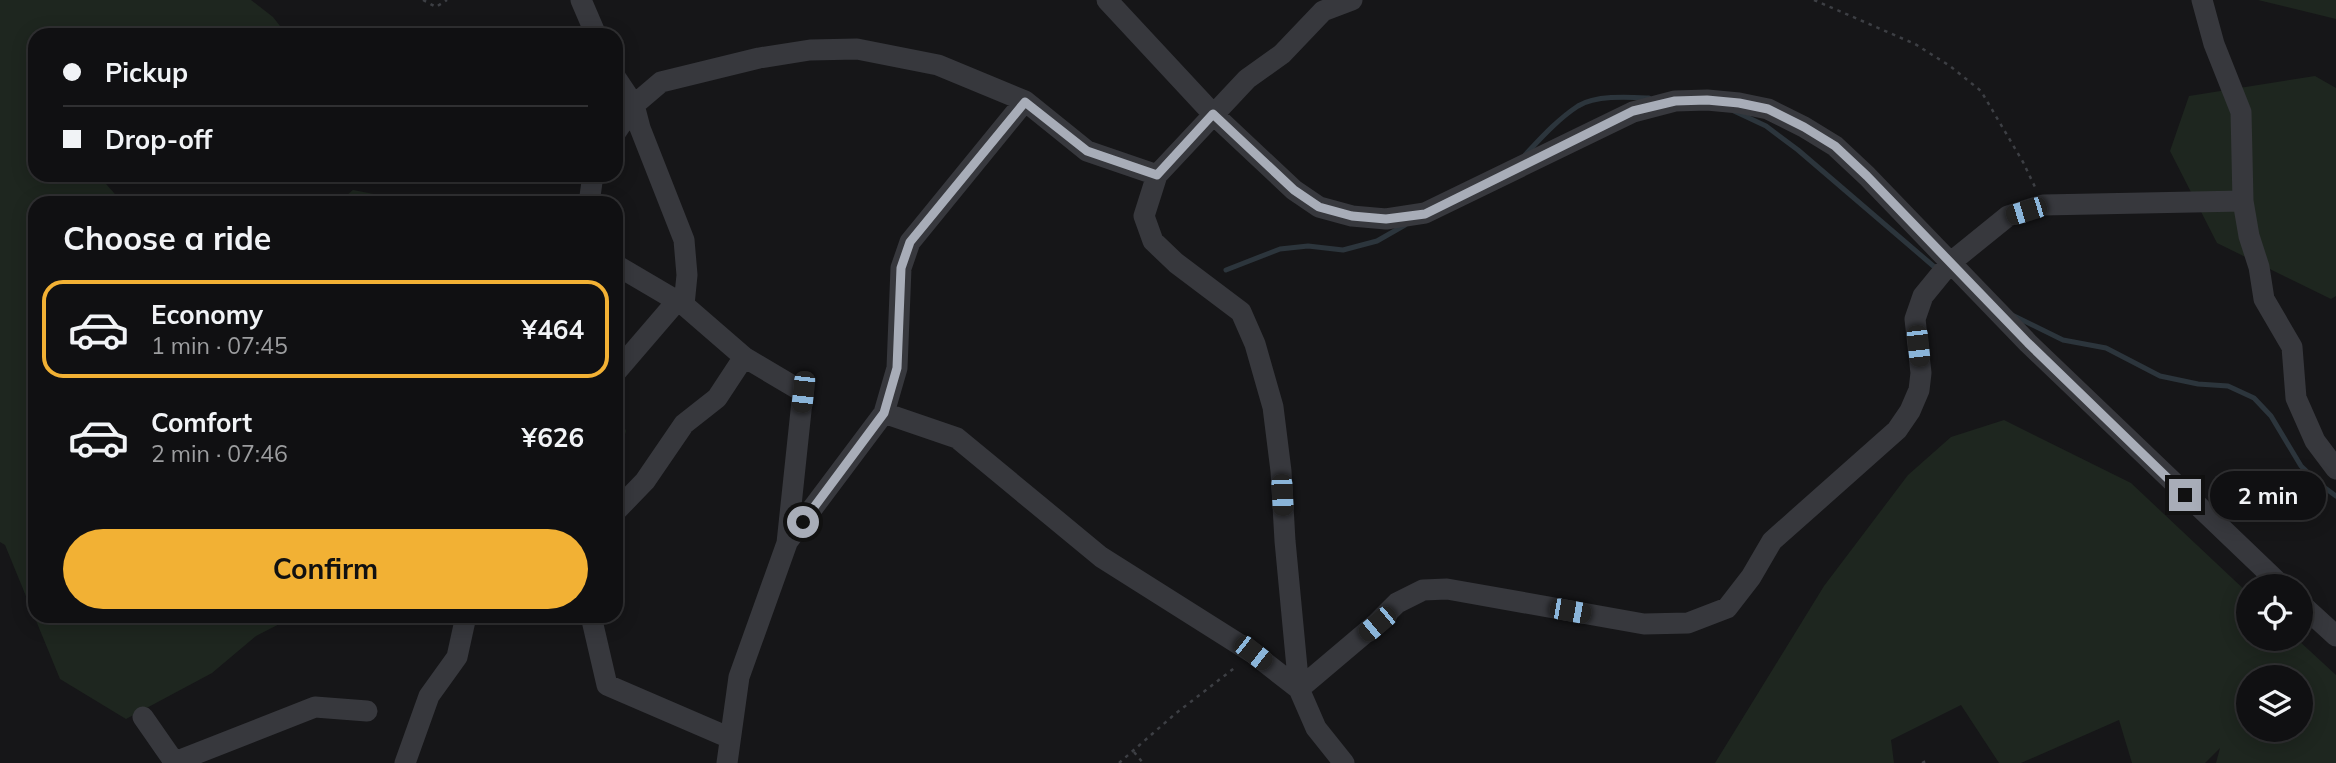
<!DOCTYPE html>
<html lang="en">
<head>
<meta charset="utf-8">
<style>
  :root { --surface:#101012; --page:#19191b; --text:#f1f3f6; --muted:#9c9d9f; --line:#303032; --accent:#f2b134 }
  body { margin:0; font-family:Mulish,sans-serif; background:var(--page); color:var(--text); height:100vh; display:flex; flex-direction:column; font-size:26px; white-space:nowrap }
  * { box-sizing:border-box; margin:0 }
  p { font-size:23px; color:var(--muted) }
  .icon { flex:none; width:38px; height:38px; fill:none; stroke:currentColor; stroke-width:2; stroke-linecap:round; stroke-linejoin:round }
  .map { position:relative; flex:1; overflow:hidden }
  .panel { position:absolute; left:28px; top:196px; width:595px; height:427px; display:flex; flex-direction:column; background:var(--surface); border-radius:21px; box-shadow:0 4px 18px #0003,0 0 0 2px var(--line) }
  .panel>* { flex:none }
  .hud { position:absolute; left:28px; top:28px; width:595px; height:154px; border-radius:21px; box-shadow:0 4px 18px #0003,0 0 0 2px var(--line); display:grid; align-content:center; height:154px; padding:0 35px; background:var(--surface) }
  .controls { position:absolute; left:2236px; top:574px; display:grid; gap:14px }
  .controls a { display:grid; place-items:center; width:77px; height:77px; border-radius:50%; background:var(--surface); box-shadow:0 4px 18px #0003,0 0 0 2px var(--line); font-size:35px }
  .end { position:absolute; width:32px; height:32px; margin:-16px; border:9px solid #a8adb8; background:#111; box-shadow:0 0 0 4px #111 }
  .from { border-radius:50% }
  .bubble { position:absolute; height:49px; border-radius:24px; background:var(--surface); box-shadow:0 4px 18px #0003,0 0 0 2px var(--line); font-size:23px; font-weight:700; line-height:49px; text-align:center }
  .car { position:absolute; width:21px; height:42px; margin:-21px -10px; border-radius:9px; box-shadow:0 0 5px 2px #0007; background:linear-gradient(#222 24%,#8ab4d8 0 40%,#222 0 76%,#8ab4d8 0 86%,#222 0) }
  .hud b { display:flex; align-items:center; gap:24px; height:66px; font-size:26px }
  .hud b+b { border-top:2px solid var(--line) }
  .hud i { width:18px; height:18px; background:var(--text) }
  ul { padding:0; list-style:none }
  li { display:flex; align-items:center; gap:21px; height:98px; margin:0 14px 10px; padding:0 21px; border:4px solid transparent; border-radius:21px }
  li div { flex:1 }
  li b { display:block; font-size:26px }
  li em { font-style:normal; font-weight:700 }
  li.on { border-color:var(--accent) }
  li>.icon { width:63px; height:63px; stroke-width:1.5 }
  h2 { padding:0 35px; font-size:32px; line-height:84px }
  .action { display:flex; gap:14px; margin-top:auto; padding:14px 35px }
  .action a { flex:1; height:80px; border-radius:42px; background:var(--accent); color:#111; font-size:28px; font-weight:700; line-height:80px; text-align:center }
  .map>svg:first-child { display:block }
  .green { fill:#1e261f; fill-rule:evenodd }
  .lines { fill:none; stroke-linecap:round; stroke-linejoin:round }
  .stream { stroke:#2c353c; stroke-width:5 }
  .path { stroke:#3d3f44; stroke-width:2.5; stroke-dasharray:3.5 5; stroke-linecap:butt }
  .minor { stroke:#37383d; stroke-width:21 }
  .route { stroke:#a8adb8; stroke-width:9 }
</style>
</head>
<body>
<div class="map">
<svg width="2336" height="763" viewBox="0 0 2336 763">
  <rect width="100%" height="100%" fill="#161618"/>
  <path class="green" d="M0,0H251L273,17L287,35H35V175H98L123,203H35V616H295L256,636L212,673L126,719L60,679L5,545L0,542Z
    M2258,0H2336V19Z
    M2315,76L2336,88V296L2331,299L2217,243L2170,151L2189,96Z
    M353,190L400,199L404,203H337Z
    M616,405L626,431L616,463Z
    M2004,420L2131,483L2249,594V639H2297L2336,675V763H2216L2220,748L2205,763H2132L2119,720L2021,763H1999L1961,705L1891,740L1894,763H1715L1824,586L1908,475L1951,437ZM2301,677V730H2249V677Z"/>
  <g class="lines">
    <path class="stream" d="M1734,111L1766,126L1798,150L1938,270
      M1525,155C1541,138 1558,119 1578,106C1596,95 1628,97 1649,98
      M1226,270L1280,249L1308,246L1343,250L1377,241L1405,225
      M2012,315L2063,340L2106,348L2160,376L2198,384L2228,386L2254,398L2271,416L2301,466L2321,485L2336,496"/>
    <path class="path" d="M423,0L436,7L447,0
      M1814,0L1915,44L1950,66L1981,91L2023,162L2035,187
      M1134,752L1143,763
      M1119,763L1175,714L1237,666
      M1922,763L1926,761L1927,763"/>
    <path class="minor" d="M581,0L596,35
      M1107,0L1213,114L1294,190L1319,207L1352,216L1386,219L1425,213L1633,112L1675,101L1707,100L1739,103L1768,109L1804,127L1835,146L1867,176L2028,343L2282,586
      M2202,0L2214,44L2241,112L2243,201L2249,236L2259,267L2264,299L2292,347L2296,398L2315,441L2336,469
      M616,78L634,105L640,128L684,240L687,275L684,305L744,357L803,392L787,543L739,677L727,763
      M616,132L634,105L661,82L759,58L810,50L857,49L938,65L1025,101L1087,151L1157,175
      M589,203L593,175
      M616,265L684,305
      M616,372L677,301
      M884,413L957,438L1101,557L1253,653L1299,689
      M616,511L645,481L684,424L717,398L744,357
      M788,541L884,413L897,368L901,268L910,242L1025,101
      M2301,604L2336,636
      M591,616L607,685L730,738
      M1299,689L1377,623L1397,603L1423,590L1447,589L1644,624L1688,623L1727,608L1751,577L1772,541L1897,430L1910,411L1919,390L1921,373L1915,319L1923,296L1950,263L2008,216L2043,205L2243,201
      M143,717L175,763
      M175,762L315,707L367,711
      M405,763L429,696L457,657L466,616
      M1344,763L1316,728L1299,689L1285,541L1281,471L1273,407L1255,344L1241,312L1176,263L1153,241L1144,216L1157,175L1247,79L1282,54L1323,11L1352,0"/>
  </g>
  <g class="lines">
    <path class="route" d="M803,522L884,413L897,368L901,268L910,242L1025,102L1087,151L1157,175L1213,114L1294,190L1319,207L1352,216L1386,219L1425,214L1633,111L1675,101L1707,100L1739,103L1768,109L1804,127L1835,146L1867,176L2028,343L2185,495"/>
  </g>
</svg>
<div class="controls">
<a><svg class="icon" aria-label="locate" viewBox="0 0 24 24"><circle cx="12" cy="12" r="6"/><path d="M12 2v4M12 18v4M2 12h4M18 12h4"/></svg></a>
<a><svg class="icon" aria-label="layers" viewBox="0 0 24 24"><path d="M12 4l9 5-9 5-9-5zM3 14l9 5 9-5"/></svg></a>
</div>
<i class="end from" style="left:803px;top:522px"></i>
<i class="end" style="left:2185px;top:495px"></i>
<div class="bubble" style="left:2210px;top:471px;width:116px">2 min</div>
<i class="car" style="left:2026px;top:211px;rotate:253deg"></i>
<i class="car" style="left:1918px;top:346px;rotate:174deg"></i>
<i class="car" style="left:803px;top:392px;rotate:186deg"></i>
<i class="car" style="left:1282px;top:495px;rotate:177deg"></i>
<i class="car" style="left:1570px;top:611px;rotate:100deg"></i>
<i class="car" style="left:1377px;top:624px;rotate:230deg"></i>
<i class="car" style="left:1253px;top:653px;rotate:128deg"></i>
<div class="hud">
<b><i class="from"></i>Pickup</b>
<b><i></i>Drop-off</b>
</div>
<section class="panel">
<h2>Choose a ride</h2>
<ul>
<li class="on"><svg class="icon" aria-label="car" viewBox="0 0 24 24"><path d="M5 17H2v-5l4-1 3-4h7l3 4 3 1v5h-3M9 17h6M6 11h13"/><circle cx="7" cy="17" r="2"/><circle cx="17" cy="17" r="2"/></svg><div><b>Economy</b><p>1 min · 07:45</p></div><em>¥464</em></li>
<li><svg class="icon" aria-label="car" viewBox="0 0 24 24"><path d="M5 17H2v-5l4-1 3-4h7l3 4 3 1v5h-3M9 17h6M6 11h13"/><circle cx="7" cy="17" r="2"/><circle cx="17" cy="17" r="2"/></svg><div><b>Comfort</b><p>2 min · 07:46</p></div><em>¥626</em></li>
</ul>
<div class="action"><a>Confirm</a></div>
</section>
</div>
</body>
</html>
